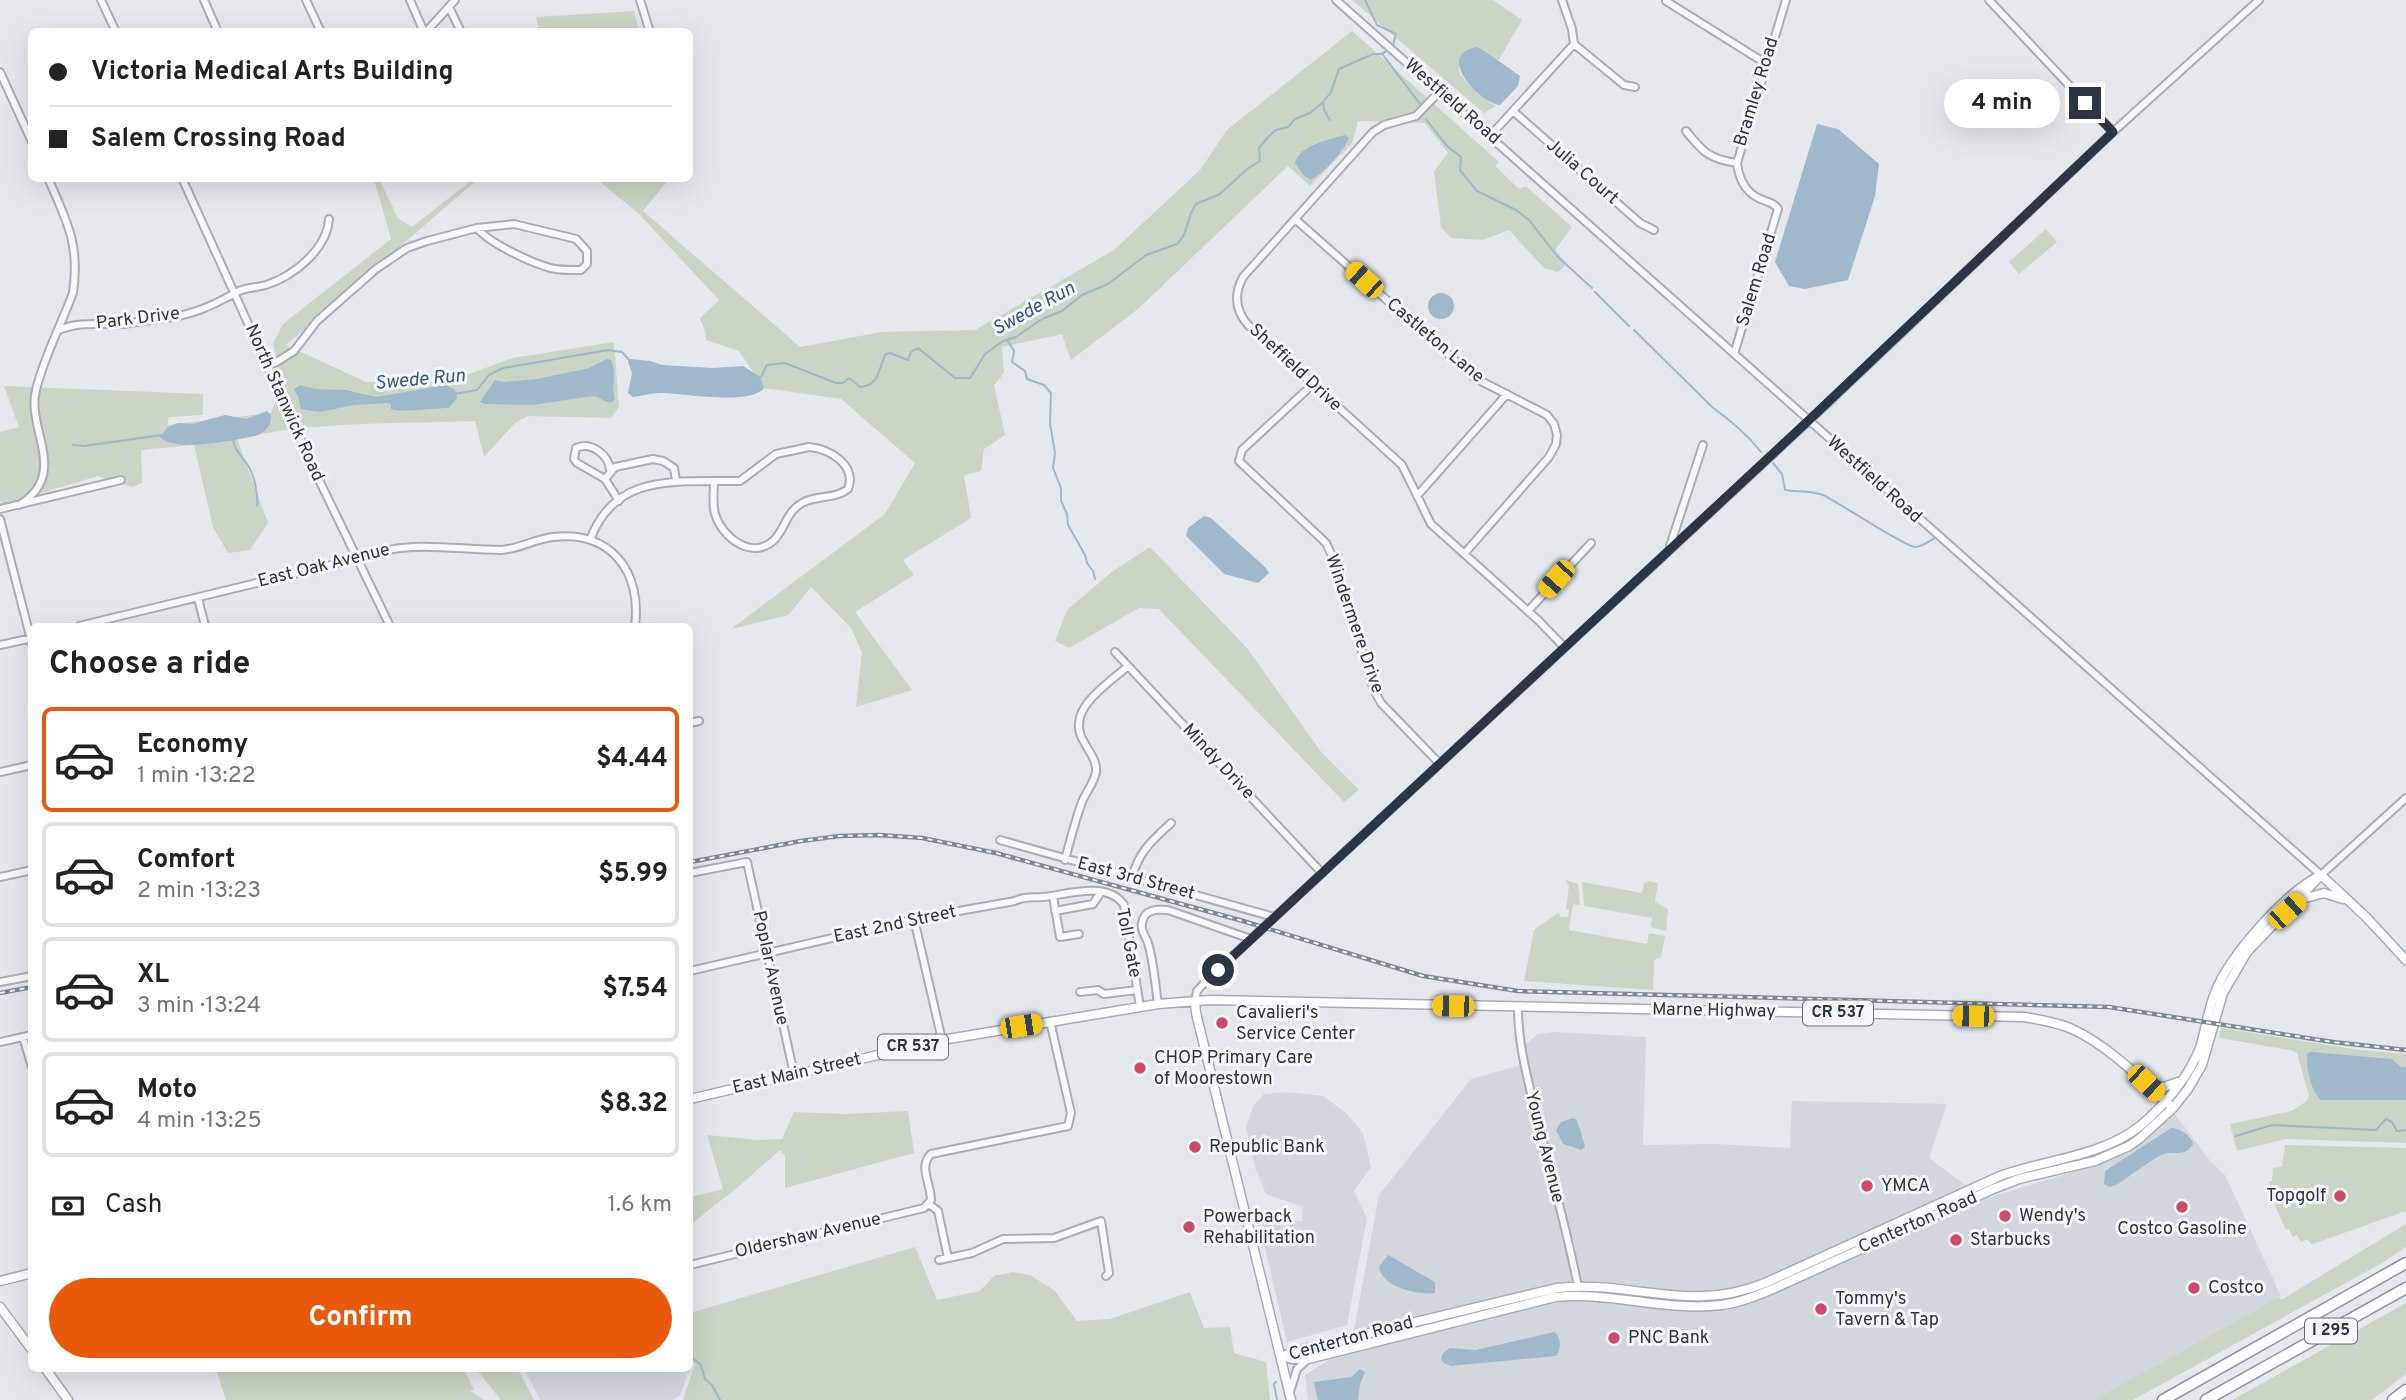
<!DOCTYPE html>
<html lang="en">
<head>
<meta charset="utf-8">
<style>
  :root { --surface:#fff; --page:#f2f2f2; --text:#222; --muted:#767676; --line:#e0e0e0; --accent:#ea580c }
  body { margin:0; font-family:Overpass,sans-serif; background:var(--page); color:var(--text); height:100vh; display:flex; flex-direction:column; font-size:26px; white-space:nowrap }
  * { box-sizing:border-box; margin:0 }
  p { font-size:23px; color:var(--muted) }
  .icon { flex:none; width:38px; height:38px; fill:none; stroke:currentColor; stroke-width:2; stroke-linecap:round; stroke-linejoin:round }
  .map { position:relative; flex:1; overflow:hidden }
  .drawer { position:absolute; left:28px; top:623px; width:665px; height:749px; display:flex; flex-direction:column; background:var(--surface); border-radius:10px; box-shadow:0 7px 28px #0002 }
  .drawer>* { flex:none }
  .top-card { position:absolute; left:28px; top:28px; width:665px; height:154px; border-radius:10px; box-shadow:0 7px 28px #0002; display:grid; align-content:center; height:154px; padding:0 21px; background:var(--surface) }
  .end { position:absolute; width:32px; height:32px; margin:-16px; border:9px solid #2b3644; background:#fff; box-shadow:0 0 0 4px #fff }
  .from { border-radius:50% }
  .bubble { position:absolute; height:49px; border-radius:24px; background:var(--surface); box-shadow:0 7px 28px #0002; font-size:23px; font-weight:700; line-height:49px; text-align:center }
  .car { position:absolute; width:21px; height:42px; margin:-21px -10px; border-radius:9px; box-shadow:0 0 5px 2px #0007; background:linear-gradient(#f5c518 24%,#345 0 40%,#f5c518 0 76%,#345 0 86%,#f5c518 0) }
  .top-card b { display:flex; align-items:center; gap:24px; height:66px; font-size:26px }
  .top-card b+b { border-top:2px solid var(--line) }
  .top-card i { width:18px; height:18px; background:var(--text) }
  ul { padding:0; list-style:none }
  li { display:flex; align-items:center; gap:21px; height:105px; margin:0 14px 10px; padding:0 7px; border:4px solid var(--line); border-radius:10px }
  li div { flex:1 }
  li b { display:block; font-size:26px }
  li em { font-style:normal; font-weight:700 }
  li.on { border-color:var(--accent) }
  li>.icon { width:63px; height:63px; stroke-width:1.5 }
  h2 { padding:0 21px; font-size:32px; line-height:84px }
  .pay { display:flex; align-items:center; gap:18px; height:77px; padding:0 21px; font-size:26px }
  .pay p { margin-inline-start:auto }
  .action { display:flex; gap:14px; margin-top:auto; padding:14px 21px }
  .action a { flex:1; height:80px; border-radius:42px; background:var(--accent); color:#fff; font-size:28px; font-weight:700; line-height:80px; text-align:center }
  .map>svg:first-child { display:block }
  .built { fill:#d2d7de }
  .green { fill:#cad5c5 }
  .water { fill:#9fb8cb }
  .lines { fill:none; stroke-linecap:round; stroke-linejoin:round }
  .stream { stroke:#9fb8cb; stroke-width:2 }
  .minor-casing { stroke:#a9aeb6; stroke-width:10 }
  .major-casing { stroke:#a3adb7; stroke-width:11 }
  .highway-casing { stroke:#8b96a2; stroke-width:13 }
  .minor { stroke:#f7f8fa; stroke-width:6 }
  .major { stroke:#fff; stroke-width:8 }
  .highway { stroke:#fff; stroke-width:10 }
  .rail-casing { stroke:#7d8895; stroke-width:4.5 }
  .rail { stroke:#f4f6f9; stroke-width:2; stroke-dasharray:5; stroke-linecap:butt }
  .route { stroke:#2b3644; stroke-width:9 }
  .poi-dot { fill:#cf4a6a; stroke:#f4f6f9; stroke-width:2.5 }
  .labels { text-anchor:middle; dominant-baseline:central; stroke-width:6; stroke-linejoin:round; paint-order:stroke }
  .shield { fill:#f4f6f9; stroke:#67707a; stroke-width:2 }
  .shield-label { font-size:16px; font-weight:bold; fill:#2b3644 }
  .street-label { font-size:18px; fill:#2b3644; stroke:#f4f6f9 }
  .poi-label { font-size:18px; fill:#2b3644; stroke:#f4f6f9; text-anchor:start }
  .water-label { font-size:19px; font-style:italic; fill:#355979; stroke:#f4f6f9 }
</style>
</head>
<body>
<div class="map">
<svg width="2406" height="1400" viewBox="0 0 2406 1400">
  <rect width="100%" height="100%" fill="#e4e7ec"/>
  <path class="built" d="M1556,1032L1646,1037L1643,1145L1717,1144L1790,1148L1792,1101L1947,1104L1929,1158L1984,1199L2109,1161L2166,1102L2211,1162L2225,1175L2281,1296L2093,1400H1308L1305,1375L1351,1346L1379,1195L1471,1079L1529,1063L1525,1045L1538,1034Z
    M1288,1092L1323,1096L1346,1113L1363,1133L1371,1167L1354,1191L1367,1218L1347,1325L1287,1342L1261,1231L1259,1212L1302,1222L1303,1207L1266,1194L1256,1170L1246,1128L1253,1106L1264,1094Z
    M690,1368L680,1395L673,1400H540L524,1369Z"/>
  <path class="green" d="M1352,0H1493L1522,20L1498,61C1487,54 1475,39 1464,54C1461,58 1458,64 1459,70C1460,80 1487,100 1496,106L1484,113Z
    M634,11L639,31H539L536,17Z
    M1352,31L1499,162L1495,166L1519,189L1526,186L1572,227L1555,250L1567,264L1558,272L1544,268L1509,230L1483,240L1451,238L1441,227L1434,171L1448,153L1425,123L1358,121L1352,143L1310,186L1288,166L1138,309L1071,360L1062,334L1002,347L1004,373L994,385L1005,435L984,449L981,471L964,475L971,518L903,560L914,575L855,612L912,690L856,707L862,652L851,628L811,587L788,615L731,629L885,514L915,463L841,399L764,388L739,351L706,340L705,331L700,318L719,300L639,214L597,179H669L643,211L800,347L882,332L975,330L1114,250L1200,170L1227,130Z
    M374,179H379L398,218L412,227L473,179H478L286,345L366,382L450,381L513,358L614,342L619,407L611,418L528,416L515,423L484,457L475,421C396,424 314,421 237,439L268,523L250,550L228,553L213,527L194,445L141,450L142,483L132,487L98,476L5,504L0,501V432L19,427L4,386L203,394V415L169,417L167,425L271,413L282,383L273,343L283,324L391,239Z
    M2046,229L2057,242L2019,274L2009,262Z
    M1150,547L1247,648L1322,753L1359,790L1344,802L1159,609L1139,608L1069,648L1055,641L1067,610L1113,571Z
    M1565,880L1578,884L1580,905L1573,904L1569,930L1647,944L1649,933L1665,936L1661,957L1654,960L1653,990L1524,981L1534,930L1559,912L1560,917H1568L1569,910L1566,909L1569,886Z
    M1649,881L1658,883L1655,902L1668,909L1666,931L1651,927L1652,918L1584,906L1582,882L1642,893L1644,883Z
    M2221,1028L2360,1050L2406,1054V1143L2286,1139L2237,1151L2230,1124L2292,1111L2307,1101L2309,1096L2297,1053L2290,1050L2219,1038Z
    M908,1111L914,1153L785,1188V1156L780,1150L738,1187L690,1225V1197L723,1189L707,1135L757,1140L782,1139L794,1112L846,1114Z
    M2285,1145L2406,1148V1211L2313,1244H2311L2307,1239L2301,1242L2297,1235L2293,1237L2289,1229L2286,1230L2276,1208L2273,1192H2270L2269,1181H2272L2273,1168L2282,1167Z
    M2406,1224V1247L2382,1263L2133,1400H2093L2279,1297L2281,1300Z
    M915,1247L937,1300L980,1291L994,1276L1013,1272L1030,1275L1055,1291L1077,1321L1110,1319L1190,1292L1204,1328L1230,1327L1234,1353L1266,1362L1270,1400H683L695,1364L690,1361V1313Z
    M2406,1303V1374L2372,1400H2232Z
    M216,1369H464L474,1390L470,1391L484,1400H226Z
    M476,1369H518L534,1400H501Z"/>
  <path class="water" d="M1476,47L1483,50L1520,76L1518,86L1500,105C1483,105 1433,56 1476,47Z
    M1817,124L1838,129L1879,164L1875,196L1848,280L1805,289L1789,286L1775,262Z
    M1345,135L1349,138C1343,152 1325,172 1311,180L1304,176L1295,163C1298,146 1330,139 1345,135Z
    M1428 306a13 13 0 1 1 26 0a13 13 0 1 1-26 0Z
    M607,359L611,360C617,372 611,386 615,399L612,402C604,404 601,396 593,396L532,405L485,404L480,402L495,380L504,382L537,379L589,368Z
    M630,359L650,361L662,365L713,368L743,366L760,377L764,388C751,406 682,393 661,393C651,393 642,396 633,397L628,393L632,373L628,362Z
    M300,385L316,389L346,390L376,397L446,385L455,390L457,398L449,408C434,408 401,413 391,409V404L387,403L354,405L320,412L301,409L298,396L294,389Z
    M267,411L271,415C272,425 265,433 255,436C234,440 175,453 160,437L168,427L178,423L192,424L225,415L246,419Z
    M1204,516L1211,518L1266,568L1269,573L1258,583L1224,574L1186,536L1188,528Z
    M2311,1052L2392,1059L2401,1067H2406V1100H2321C2311,1092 2306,1067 2307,1054Z
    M1573,1118L1577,1120L1585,1146L1582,1150L1563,1144L1556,1130L1561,1122Z
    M2171,1128C2179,1128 2192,1136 2193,1144C2186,1157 2176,1151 2164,1154C2158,1155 2127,1178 2118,1184L2110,1187L2104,1184L2105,1171Z
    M1388,1255L1435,1282V1293C1418,1295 1383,1288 1379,1267Z
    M1554,1332C1562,1337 1561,1350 1556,1356L1451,1366L1444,1363L1441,1359L1443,1353L1450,1348L1476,1350Z
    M1360,1369L1365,1372L1360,1384L1358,1400H1318L1314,1382L1351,1377Z"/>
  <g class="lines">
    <path class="stream" d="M1365,0L1377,25L1396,34L1393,45
      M1383,55L1420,104
      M1323,103L1324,110L1330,120
      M1426,119L1447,146L1461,157L1460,170L1477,191L1516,210L1529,220L1558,257L1592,288
      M1595,292L1629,326
      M1634,330L1712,407C1730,420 1747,434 1761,452
      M1008,341L1014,351L1012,362L1025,371L1027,379L1044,385L1051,393L1050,423L1055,453L1053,468L1061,488V501L1067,514L1068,525L1085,555L1087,563L1093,571L1095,579
      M761,377L767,365L785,363L836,383H843L849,378L860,387C880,386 878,368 886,354L890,353L908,360L911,352L918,348L955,378H970L985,354L1003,341L1016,337L1042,319L1062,311L1082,295L1108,284L1146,255L1177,244L1184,235L1191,213L1196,204L1220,194L1247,169L1260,161L1259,148L1268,137L1276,130L1288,127L1295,119L1310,113L1323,102L1331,92L1339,69L1373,54H1381L1387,51
      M454,394L477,390L489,375L503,368L608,350L622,352L629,360
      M233,438C234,452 243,456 249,467C255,478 258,494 257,506
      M73,445L84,446L162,435
      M1773,463L1782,474L1785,490C1797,492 1811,490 1823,495C1840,503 1905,547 1915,547C1922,547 1929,541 1935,538
      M2236,1136L2272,1125L2376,1130L2386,1119L2392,1122L2397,1131L2406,1130
      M690,1356L701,1365L705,1379L712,1385L720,1400
      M1276,1382L1274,1384L1277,1400"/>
    <defs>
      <path id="minor" d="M101,0L116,32
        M204,0L218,32
        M306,0L321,32
        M410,0L424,32
        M640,0L650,32
        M1336,0L2321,875L2406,798
        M1989,0L2113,132
        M1666,1L1765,63
        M449,7L461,32
        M426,32L455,0
        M1574,44L1624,85L1635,87
        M0,72L32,142
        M1439,92L1416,116L1384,125L1373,132L1243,277C1234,294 1235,311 1249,326L1402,465L1431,524L1539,621L1564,647
        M1513,111L1640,223L1654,230
        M1686,131C1703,152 1709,159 1737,163
        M1490,136L1574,44L1572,29L1562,0
        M182,178L320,482L390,626
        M1295,219L1475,378L1547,415L1554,424L1557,435L1556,444L1549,457L1464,554
        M59,330C79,321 101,325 123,324C137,322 151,320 165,318C192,315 212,306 235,293C244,287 256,288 266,285C294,276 327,249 329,219
        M1734,354L1778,209C1774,203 1770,203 1763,200C1746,194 1739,180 1737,163L1786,0
        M268,364L275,363L294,351L317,321L376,269L407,248L427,241L477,228L514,224L576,239L587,251V264L581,270C569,270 558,271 547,267C528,261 489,243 477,228
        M1312,385L1242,450L1239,461L1326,543L1333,558L1374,690L1381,703L1439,763
        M809,447C830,449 857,465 848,489C836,499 816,495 802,503C786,512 785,530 773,541C751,560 722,537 715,514C712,503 714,492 714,481H740L776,454Z
        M605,479L577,463L574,459L576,448C591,441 609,455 610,470
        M1417,496L1507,394
        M619,501L605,479L615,467L653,459L663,461L674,468L676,481
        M19,505C70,474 26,429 36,390C44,357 61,325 73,293C80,244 67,222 48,178
        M0,509L121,480
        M0,519L32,644
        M590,540C612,481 660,481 714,481
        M1670,546L1703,445
        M198,598L205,626
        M1528,611L1591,543
        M79,626L364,557C408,539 455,550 501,550C519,549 535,539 553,537C611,530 642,572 635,626
        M0,645L32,638
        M1115,652L1321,872
        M690,723L699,721
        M0,772L32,765
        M1000,840L1274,917
        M1065,860C1070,841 1075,821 1082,802C1086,792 1094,783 1096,772C1097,760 1089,752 1084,742C1064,710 1107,685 1128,666
        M690,873L747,862L794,1074
        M0,877L32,870
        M1132,877C1140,850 1151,842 1171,823
        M1053,896L1060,937L1079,934
        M1055,911L1093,904L1101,892
        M914,919L942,1040
        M690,971L914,919L1015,901C1024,896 1033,898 1043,897C1066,895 1107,880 1124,905L1140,1007
        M0,982L32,976
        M1080,992L1098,990L1104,994L1137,990
        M1195,1001L1197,991L1206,981L1814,416L2113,132L2259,0
        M1158,1004C1155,984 1154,963 1148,943C1146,936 1140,931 1142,923C1144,909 1157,909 1168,910L1251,939
        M1518,1007C1518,1046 1528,1080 1537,1118C1551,1174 1567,1230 1578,1287
        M23,1037L32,1067
        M0,1042L32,1035
        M929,1204L938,1211L948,1258
        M939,1260L972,1253L1003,1239L1054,1238L1101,1221L1109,1273L1106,1276
        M690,1265L924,1208L931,1200C931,1184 918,1166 931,1154L1068,1126L1071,1113L1050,1021
        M1281,1357L1293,1360L1307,1359
        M1290,1392L1297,1369L1308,1359"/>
      <path id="major" d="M2321,875L2366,917L2406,960
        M2302,899L2324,893L2343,899
        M1195,1001L1196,1013L1291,1400
        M2147,1084L2164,1087L2178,1082
        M690,1099L942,1040L1158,1004L1210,1000L2024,1017C2041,1020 2057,1022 2072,1029C2108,1045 2144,1082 2173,1108
        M0,1281L32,1273
        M0,1307L32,1350
        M1281,1357L1295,1351L1557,1288C1633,1280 1689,1314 1765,1283L2000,1176C2046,1159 2101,1157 2140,1126C2165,1105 2190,1076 2201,1045C2206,1028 2208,1010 2215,993C2229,956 2285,893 2321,875
        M1308,1359L1555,1297C1611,1291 1666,1312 1721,1305C1739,1303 1756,1296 1773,1289L1993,1189L2019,1179L2095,1161L2129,1146L2139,1139L2173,1108L2188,1089L2202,1065L2223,993L2247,952L2319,877
        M45,1368L68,1400"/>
      <path id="highway" d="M2163,1400L2406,1263
        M2206,1400L2406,1288
        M2393,1400L2406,1390"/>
    </defs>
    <use href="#minor" class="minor-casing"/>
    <use href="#major" class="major-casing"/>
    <use href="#highway" class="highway-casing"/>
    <use href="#minor" class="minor"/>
    <use href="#major" class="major"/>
    <use href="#highway" class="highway"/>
    <defs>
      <path id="rail" d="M690,862L801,841L840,836L879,835L922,838L996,853L1243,921L1423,976L1518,991L2109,1007L2333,1042L2406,1050
        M0,993L32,987"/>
    </defs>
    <use href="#rail" class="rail-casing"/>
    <use href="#rail" class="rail"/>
  </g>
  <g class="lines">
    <path class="route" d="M1218,970L1808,421L2113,132L2085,103"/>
  </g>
  <g class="poi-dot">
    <circle cx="1222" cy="1023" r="7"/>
    <circle cx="1140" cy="1068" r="7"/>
    <circle cx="1195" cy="1147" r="7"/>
    <circle cx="1867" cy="1186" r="7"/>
    <circle cx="2340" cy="1196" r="7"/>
    <circle cx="2182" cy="1207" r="7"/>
    <circle cx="2005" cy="1216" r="7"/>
    <circle cx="1189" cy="1227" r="7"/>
    <circle cx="1956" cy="1240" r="7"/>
    <circle cx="2194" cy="1288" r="7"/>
    <circle cx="1821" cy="1309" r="7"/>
    <circle cx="1614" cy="1338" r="7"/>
  </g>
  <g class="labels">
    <g class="shield">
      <rect x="1803" y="1000.5" width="70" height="25" rx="5"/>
      <rect x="878" y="1034.5" width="70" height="25" rx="5"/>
      <rect x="2305" y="1318.5" width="52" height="25" rx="5"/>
    </g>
    <g class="shield-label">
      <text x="1838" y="1013">CR 537</text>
      <text x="913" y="1047">CR 537</text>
      <text x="2331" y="1331">I 295</text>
    </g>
    <g class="street-label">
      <text transform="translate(1757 92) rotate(-73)">Bramley Road</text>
      <text transform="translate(1452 102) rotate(41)">Westfield Road</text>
      <text transform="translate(1582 172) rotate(41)">Julia Court</text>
      <text transform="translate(1757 280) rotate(-73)">Salem Road</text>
      <text transform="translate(138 319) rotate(-7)">Park Drive</text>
      <text transform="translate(1435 341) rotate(40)">Castleton Lane</text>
      <text transform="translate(1295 368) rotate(43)">Sheffield Drive</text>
      <text transform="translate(284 403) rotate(66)">North Stanwick Road</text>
      <text transform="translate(1874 480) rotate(42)">Westfield Road</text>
      <text transform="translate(324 566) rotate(-14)">East Oak Avenue</text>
      <text transform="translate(1354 624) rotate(71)">Windermere Drive</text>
      <text transform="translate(1218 762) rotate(47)">Mindy Drive</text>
      <text transform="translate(1136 879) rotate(15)">East 3rd Street</text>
      <text transform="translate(895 925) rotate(-12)">East 2nd Street</text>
      <text transform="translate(1128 943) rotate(79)">Toll Gate</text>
      <text transform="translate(770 968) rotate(78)">Poplar Avenue</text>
      <text transform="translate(1714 1011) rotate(1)">Marne Highway</text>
      <text transform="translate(797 1074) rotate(-13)">East Main Street</text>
      <text transform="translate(1544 1147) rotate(76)">Young Avenue</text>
      <text transform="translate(1918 1223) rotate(-24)">Centerton Road</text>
      <text transform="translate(808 1236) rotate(-13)">Oldershaw Avenue</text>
      <text transform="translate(1351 1339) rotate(-15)">Centerton Road</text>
    </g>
    <g class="poi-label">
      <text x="1236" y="1013">Cavalieri's<tspan x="1236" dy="21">Service Center</tspan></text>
      <text x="1154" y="1058">CHOP Primary Care<tspan x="1154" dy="21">of Moorestown</tspan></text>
      <text x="1209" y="1147">Republic Bank</text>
      <text x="1881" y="1186">YMCA</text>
      <text x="2326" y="1196" text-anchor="end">Topgolf</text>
      <text x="2019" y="1216">Wendy's</text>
      <text x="1203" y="1217">Powerback<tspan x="1203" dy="21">Rehabilitation</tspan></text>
      <text x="2182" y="1229" text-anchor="middle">Costco Gasoline</text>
      <text x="1970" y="1240">Starbucks</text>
      <text x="2208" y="1288">Costco</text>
      <text x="1835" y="1299">Tommy's<tspan x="1835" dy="21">Tavern &amp; Tap</tspan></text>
      <text x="1628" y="1338">PNC Bank</text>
    </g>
    <g class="water-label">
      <text transform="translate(1034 309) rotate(-29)">Swede Run</text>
      <text transform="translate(420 380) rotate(-5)">Swede Run</text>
    </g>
  </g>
</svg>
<i class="end from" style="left:1218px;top:970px"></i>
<i class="end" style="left:2085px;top:103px"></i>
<div class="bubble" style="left:1944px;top:79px;width:116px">4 min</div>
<i class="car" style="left:1364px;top:280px;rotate:312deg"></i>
<i class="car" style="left:1556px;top:579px;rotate:222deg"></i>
<i class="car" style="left:2287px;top:911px;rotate:48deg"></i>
<i class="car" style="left:1453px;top:1006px;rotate:271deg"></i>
<i class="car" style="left:1973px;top:1016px;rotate:271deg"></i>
<i class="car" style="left:1021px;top:1026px;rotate:81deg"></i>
<i class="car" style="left:2146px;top:1083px;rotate:133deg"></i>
<div class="top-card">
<b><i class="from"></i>Victoria Medical Arts Building</b>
<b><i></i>Salem Crossing Road</b>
</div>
<section class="drawer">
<h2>Choose a ride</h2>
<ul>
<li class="on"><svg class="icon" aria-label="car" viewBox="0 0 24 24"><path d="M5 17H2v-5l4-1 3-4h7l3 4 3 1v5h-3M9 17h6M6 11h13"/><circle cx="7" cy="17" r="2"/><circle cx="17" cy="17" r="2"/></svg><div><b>Economy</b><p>1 min · 13:22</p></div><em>$4.44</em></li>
<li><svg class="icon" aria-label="car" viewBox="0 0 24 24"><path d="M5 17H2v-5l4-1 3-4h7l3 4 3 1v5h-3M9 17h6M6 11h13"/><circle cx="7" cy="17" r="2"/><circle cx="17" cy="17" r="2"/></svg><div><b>Comfort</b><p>2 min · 13:23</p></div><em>$5.99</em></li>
<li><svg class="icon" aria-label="car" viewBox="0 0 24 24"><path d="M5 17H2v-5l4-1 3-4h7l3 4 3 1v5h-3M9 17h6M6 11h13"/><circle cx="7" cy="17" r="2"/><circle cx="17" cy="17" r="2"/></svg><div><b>XL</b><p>3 min · 13:24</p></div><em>$7.54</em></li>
<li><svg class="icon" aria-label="car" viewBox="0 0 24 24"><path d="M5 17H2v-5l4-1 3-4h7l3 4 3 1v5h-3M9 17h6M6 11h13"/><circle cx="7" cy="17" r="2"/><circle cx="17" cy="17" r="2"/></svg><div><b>Moto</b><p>4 min · 13:25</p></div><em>$8.32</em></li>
</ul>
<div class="pay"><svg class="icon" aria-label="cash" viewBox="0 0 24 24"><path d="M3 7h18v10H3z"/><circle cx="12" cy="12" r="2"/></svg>Cash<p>1.6 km</p></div>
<div class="action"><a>Confirm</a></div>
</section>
</div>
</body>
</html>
